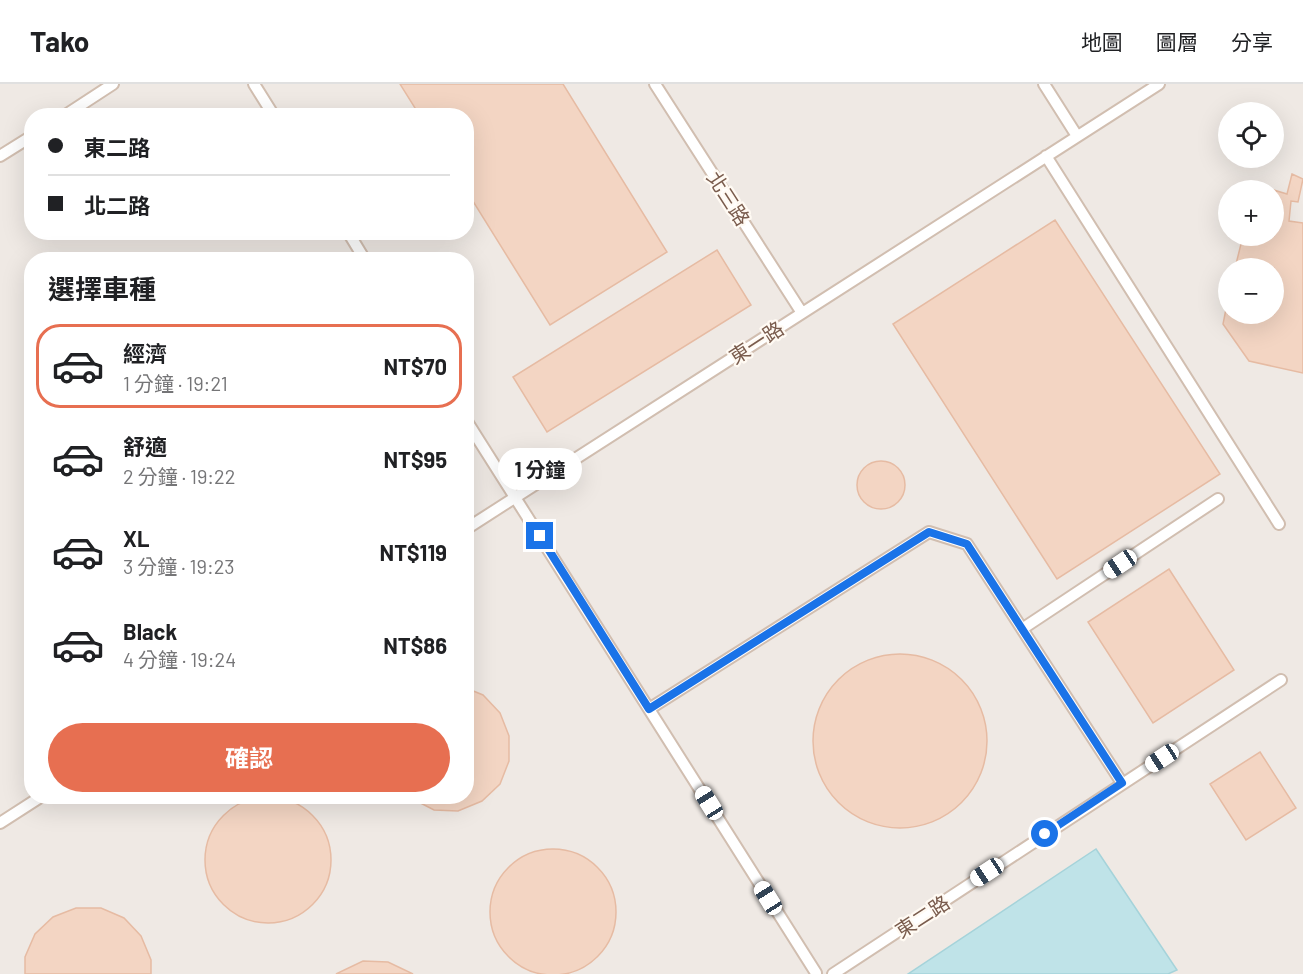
<!DOCTYPE html>
<html lang="zh-TW">
<head>
<meta charset="utf-8">
<style>
  :root { --surface:#fff; --page:#f6f6f6; --text:#202124; --muted:#757577; --line:#e0e0e0; --accent:#e76f51 }
  body { margin:0; font-family:Barlow,"Noto Sans TC",sans-serif; background:var(--page); color:var(--text); height:100vh; display:flex; flex-direction:column; font-size:22px; white-space:nowrap }
  * { box-sizing:border-box; margin:0 }
  p { font-size:20px; color:var(--muted) }
  .icon { flex:none; width:33px; height:33px; fill:none; stroke:currentColor; stroke-width:2; stroke-linecap:round; stroke-linejoin:round }
  .map { position:relative; flex:1; overflow:hidden }
  .details { position:absolute; left:24px; top:168px; width:450px; height:552px; display:flex; flex-direction:column; background:var(--surface); border-radius:24px; box-shadow:0 6px 24px #0002 }
  .details>* { flex:none }
  .top-card { position:absolute; left:24px; top:24px; width:450px; height:132px; border-radius:24px; box-shadow:0 6px 24px #0002; display:grid; align-content:center; height:132px; padding:0 24px; background:var(--surface) }
  .buttons { position:absolute; left:1218px; top:18px; display:grid; gap:12px }
  .buttons a { display:grid; place-items:center; width:66px; height:66px; border-radius:50%; background:var(--surface); box-shadow:0 6px 24px #0002; font-size:30px }
  .end { position:absolute; width:27px; height:27px; margin:-14px; border:8px solid #1a73e8; background:#fff; box-shadow:0 0 0 3px #fff }
  .from { border-radius:50% }
  .bubble { position:absolute; height:42px; border-radius:21px; background:var(--surface); box-shadow:0 6px 24px #0002; font-size:20px; font-weight:700; line-height:42px; text-align:center }
  .car { position:absolute; width:18px; height:36px; margin:-18px -9px; border-radius:8px; box-shadow:0 0 4px 2px #0007; background:linear-gradient(#fff 24%,#345 0 40%,#fff 0 76%,#345 0 86%,#fff 0) }
  .top-card b { display:flex; align-items:center; gap:21px; height:57px; font-size:22px }
  .top-card b+b { border-top:2px solid var(--line) }
  .top-card i { width:15px; height:15px; background:var(--text) }
  ul { padding:0; list-style:none }
  li { display:flex; align-items:center; gap:18px; height:84px; margin:0 12px 9px; padding:0 12px; border:3px solid transparent; border-radius:24px }
  li div { flex:1 }
  li b { display:block; font-size:22px }
  li em { font-style:normal; font-weight:700 }
  li.selected { border-color:var(--accent) }
  li>.icon { width:54px; height:54px; stroke-width:1.5 }
  h2 { padding:0 24px; font-size:27px; line-height:72px }
  .action { display:flex; gap:12px; margin-top:auto; padding:12px 24px }
  .action a { flex:1; height:69px; border-radius:36px; background:var(--accent); color:#fff; font-size:24px; font-weight:700; line-height:69px; text-align:center }
  header { display:flex; align-items:center; gap:36px; box-sizing:border-box; height:84px; padding:0 30px; background:var(--surface); border-bottom:2px solid var(--line) }
  header strong { font-size:28px }
  nav { display:flex; gap:33px; margin-inline-start:auto; font-size:21px }
  .map>svg:first-child { display:block }
  .industrial { fill:#efe9e4; fill-rule:evenodd }
  .water { fill:#bfe3e8; stroke:#a5d3da; stroke-width:1.5 }
  .building { fill:#f3d5c3; stroke:#e6bba3; stroke-width:1.5 }
  .lines { fill:none; stroke-linecap:round; stroke-linejoin:round }
  .service-casing { stroke:#d1beb0; stroke-width:14 }
  .service { stroke:#fff; stroke-width:10 }
  .route { stroke:#1a73e8; stroke-width:8 }
  .labels { text-anchor:middle; dominant-baseline:central; stroke-width:4.5; stroke-linejoin:round; paint-order:stroke }
  .street-label { font-size:20px; fill:#7a5c4d; stroke:#fffaf3 }
</style>
</head>
<body>
<header>
<strong>Tako</strong>
<nav><a>地圖</a><a>圖層</a><a>分享</a></nav>
</header>
<div class="map">
<svg width="1303" height="890" viewBox="0 0 1303 890">
  <rect width="100%" height="100%" fill="#fdf6ec"/>
  <path class="industrial" d="M0,0H1303V890H0ZM1228,28H1274V74H1228ZM32,32H466V148H32ZM1228,106H1274V152H1228ZM32,176H466V712H32ZM1228,184H1274V230H1228Z"/>
  <path class="water" d="M1096,765L1177,886L1168,890H908Z"/>
  <path class="building" d="M400,0H563L667,168L550,241L466,106V32H420Z
    M1292,90L1303,95L1298,118L1291,117L1289,137L1303,139V289L1249,277L1223,240L1228,215V230H1274V184H1235L1243,152H1274V106H1253L1254,100L1287,110Z
    M1055,136L1220,390L1057,495L893,240Z
    M717,166L751,221L547,348L513,293Z
    M857 401a24 24 0 1 1 48 0a24 24 0 1 1-48 0Z
    M1169,485L1234,586L1153,639L1088,538Z
    M813 657a87 87 0 1 1 174 0a87 87 0 1 1-174 0Z
    M466,604L483,611L500,629L509,652V677L500,700L482,717L458,727L434,726L407,712H466Z
    M1260,668L1296,724L1246,756L1210,700Z
    M205 776a63 63 0 1 1 126 0a63 63 0 1 1-126 0Z
    M490 828a63 63 0 1 1 126 0a63 63 0 1 1-126 0Z
    M76,824H101L124,834L141,852L151,876V890H25V873L35,850L53,833Z
    M363,877L388,878L413,890H336Z"/>
  <g class="lines">
    <defs>
      <path id="service" d="M254,0L274,32
        M655,0L802,229
        M1044,0L1077,52
        M64,32L113,0
        M0,72L32,52
        M1046,72L1279,440
        M348,148L365,176
        M466,336L816,889
        M466,445L1159,0
        M1022,545L1218,415
        M649,625L929,448L967,460L1122,699
        M0,739L42,712
        M833,890L1281,596"/>
    </defs>
    <use href="#service" class="service-casing"/>
    <use href="#service" class="service"/>
  </g>
  <g class="lines">
    <path class="route" d="M540,452L649,625L929,448L967,460L1122,699L1045,750"/>
  </g>
  <g class="labels">
    <g class="street-label">
      <text transform="translate(729 114) rotate(57)">北三路</text>
      <text transform="translate(756 258) rotate(-33)">東一路</text>
      <text transform="translate(922 832) rotate(-33)">東二路</text>
    </g>
  </g>
</svg>
<div class="buttons">
<a><svg class="icon" aria-label="locate" viewBox="0 0 24 24"><circle cx="12" cy="12" r="6"/><path d="M12 2v4M12 18v4M2 12h4M18 12h4"/></svg></a>
<a>+</a>
<a>−</a>
</div>
<i class="end from" style="left:1045px;top:750px"></i>
<i class="end" style="left:540px;top:452px"></i>
<div class="bubble" style="left:498px;top:364px;width:84px">1 分鐘</div>
<i class="car" style="left:1120px;top:480px;rotate:236deg"></i>
<i class="car" style="left:1162px;top:674px;rotate:237deg"></i>
<i class="car" style="left:709px;top:719px;rotate:328deg"></i>
<i class="car" style="left:987px;top:788px;rotate:237deg"></i>
<i class="car" style="left:768px;top:814px;rotate:328deg"></i>
<div class="top-card">
<b><i class="from"></i>東二路</b>
<b><i></i>北二路</b>
</div>
<section class="details">
<h2>選擇車種</h2>
<ul>
<li class="selected"><svg class="icon" aria-label="car" viewBox="0 0 24 24"><path d="M5 17H2v-5l4-1 3-4h7l3 4 3 1v5h-3M9 17h6M6 11h13"/><circle cx="7" cy="17" r="2"/><circle cx="17" cy="17" r="2"/></svg><div><b>經濟</b><p>1 分鐘 · 19:21</p></div><em>NT$70</em></li>
<li><svg class="icon" aria-label="car" viewBox="0 0 24 24"><path d="M5 17H2v-5l4-1 3-4h7l3 4 3 1v5h-3M9 17h6M6 11h13"/><circle cx="7" cy="17" r="2"/><circle cx="17" cy="17" r="2"/></svg><div><b>舒適</b><p>2 分鐘 · 19:22</p></div><em>NT$95</em></li>
<li><svg class="icon" aria-label="car" viewBox="0 0 24 24"><path d="M5 17H2v-5l4-1 3-4h7l3 4 3 1v5h-3M9 17h6M6 11h13"/><circle cx="7" cy="17" r="2"/><circle cx="17" cy="17" r="2"/></svg><div><b>XL</b><p>3 分鐘 · 19:23</p></div><em>NT$119</em></li>
<li><svg class="icon" aria-label="car" viewBox="0 0 24 24"><path d="M5 17H2v-5l4-1 3-4h7l3 4 3 1v5h-3M9 17h6M6 11h13"/><circle cx="7" cy="17" r="2"/><circle cx="17" cy="17" r="2"/></svg><div><b>Black</b><p>4 分鐘 · 19:24</p></div><em>NT$86</em></li>
</ul>
<div class="action"><a>確認</a></div>
</section>
</div>
</body>
</html>
